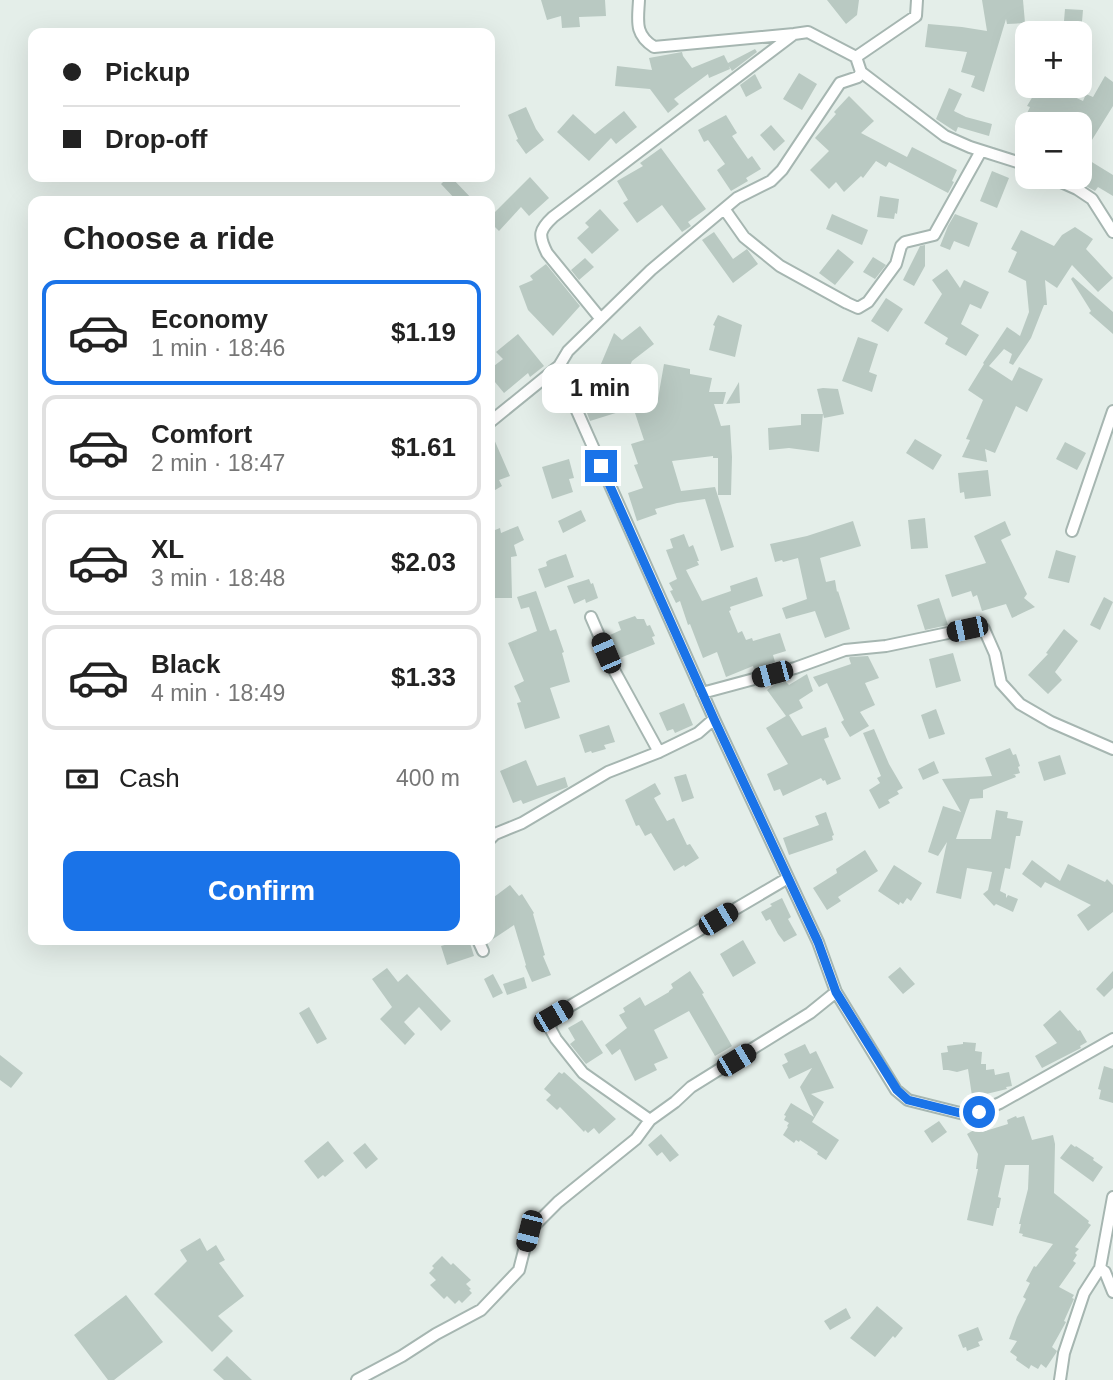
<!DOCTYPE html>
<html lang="en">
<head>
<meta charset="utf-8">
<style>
  :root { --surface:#fff; --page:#f2f2f2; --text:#222; --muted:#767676; --line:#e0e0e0; --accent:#1a73e8 }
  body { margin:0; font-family:Helvetica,sans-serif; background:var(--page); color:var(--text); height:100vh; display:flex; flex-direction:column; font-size:26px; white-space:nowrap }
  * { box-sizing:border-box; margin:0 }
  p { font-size:23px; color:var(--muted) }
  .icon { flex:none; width:38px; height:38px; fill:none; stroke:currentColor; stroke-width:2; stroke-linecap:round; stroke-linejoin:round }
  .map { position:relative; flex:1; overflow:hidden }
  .drawer { position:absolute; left:28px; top:196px; width:467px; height:749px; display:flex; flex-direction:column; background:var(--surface); border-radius:14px; box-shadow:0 7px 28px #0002 }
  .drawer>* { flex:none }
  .hud { position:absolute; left:28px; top:28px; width:467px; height:154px; border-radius:14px; box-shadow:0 7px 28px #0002; display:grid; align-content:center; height:154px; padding:0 35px; background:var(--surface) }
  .fabs { position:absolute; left:1015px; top:21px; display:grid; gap:14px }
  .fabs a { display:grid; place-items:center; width:77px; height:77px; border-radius:14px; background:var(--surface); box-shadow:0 7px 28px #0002; font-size:35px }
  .end { position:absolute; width:32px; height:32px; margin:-16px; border:9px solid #1a73e8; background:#fff; box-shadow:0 0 0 4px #fff }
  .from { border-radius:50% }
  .bubble { position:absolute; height:49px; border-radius:14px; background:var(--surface); box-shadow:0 7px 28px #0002; font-size:23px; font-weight:700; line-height:49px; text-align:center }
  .car { position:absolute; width:21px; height:42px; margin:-21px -10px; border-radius:9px; box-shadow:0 0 5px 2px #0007; background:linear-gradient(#222 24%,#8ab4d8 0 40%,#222 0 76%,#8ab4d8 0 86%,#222 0) }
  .hud b { display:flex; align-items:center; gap:24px; height:66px; font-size:26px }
  .hud b+b { border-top:2px solid var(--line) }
  .hud i { width:18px; height:18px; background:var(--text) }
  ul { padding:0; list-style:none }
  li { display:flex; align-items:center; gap:21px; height:105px; margin:0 14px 10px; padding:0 21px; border:4px solid var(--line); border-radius:14px }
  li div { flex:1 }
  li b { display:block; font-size:26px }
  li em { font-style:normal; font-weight:700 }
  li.current { border-color:var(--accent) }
  li>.icon { width:63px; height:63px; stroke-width:1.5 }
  h2 { padding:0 35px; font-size:32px; line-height:84px }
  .pay { display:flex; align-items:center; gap:18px; height:77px; padding:0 35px; font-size:26px }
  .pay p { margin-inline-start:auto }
  .action { display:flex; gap:14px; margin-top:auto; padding:14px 35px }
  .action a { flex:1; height:80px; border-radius:14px; background:var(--accent); color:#fff; font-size:28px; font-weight:700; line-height:80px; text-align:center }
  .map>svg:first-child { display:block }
  .building { fill:#b9c9c2 }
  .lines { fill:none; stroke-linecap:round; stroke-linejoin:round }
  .street-casing { stroke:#a6b6b1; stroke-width:14 }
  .street { stroke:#fff; stroke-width:10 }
  .route { stroke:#1a73e8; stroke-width:9 }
</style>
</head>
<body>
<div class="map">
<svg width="1113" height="1380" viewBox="0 0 1113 1380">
  <rect width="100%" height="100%" fill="#e4eee9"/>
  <path class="building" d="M541,0H605L606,16L579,17L580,27L562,28L561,16L547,20Z
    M827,0H859L857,15L846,24Z
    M982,0H1023L1025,23L1007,24L1006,19L984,92L971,87L975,76L961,72L967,52L925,47L928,24L962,27L987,31Z
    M1065,9L1083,10L1081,33H1063Z
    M755,49L757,52L732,71L729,66L730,69L709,78L708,74L674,99L679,104L668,113L650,89L615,86L617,66L652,70L649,58L682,52L683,56L692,68L724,55L728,63Z
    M799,73L817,84L802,110L783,99Z
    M755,74L762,88L746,97L740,85Z
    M1105,76L1113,82V106L1082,156L1113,175V196L1098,187L1095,191L1069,177H1080V138L1084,131L1080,128V124H1022L1030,107L1027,106L1039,86H1064V92L1083,101L1086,94L1093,97Z
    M949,88L962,94L954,111L966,117L992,124L989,136L958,127L956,132L936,119Z
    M849,96L874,121L861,133L907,157L912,147L957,170L952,181L954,182L948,193L889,162L886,167L876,161L863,178L861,176L844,192L836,182L829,189L810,170L829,151L815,138L836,114L834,112Z
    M526,107L536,129L544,140L526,154L516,140L518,139L508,115Z
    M624,111L637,127L616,144L611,138L589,161L557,132L573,114L595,134Z
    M726,115L737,133L732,136L748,159L752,156L761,169L746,178L748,181L731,191L717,170L725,164L708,140L704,142L698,130Z
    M771,125L785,141L774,151L760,135Z
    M661,148L706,209L688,222L691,226L682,232L662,205L637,223L623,203L628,200L617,181L643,166L640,163Z
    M992,171L1009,178L997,208L980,201Z
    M448,177H451L474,201H457L441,184Z
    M530,177L549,198L529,216L521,207L499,231L490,222V217Z
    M880,196L899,199L897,214L895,213L894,219L877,217Z
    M600,209L619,230L592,254L577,238L589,227L585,223Z
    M832,214L868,230L862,245L826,229Z
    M955,214L978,223L969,247L954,241L950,250L940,246L948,226Z
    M1075,227L1093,239L1086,249L1113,278L1098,292L1072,265L1057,288L1045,280L1047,305H1044L1031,338L1013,365L1009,363L1012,354L1004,349L989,366L1012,381L1019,367L1043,379L1027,412L1016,406L995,453L985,449L987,462L962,457L970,440L966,439L983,400L968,390L984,364L983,363L1007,327L1020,336L1029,312L1026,281L1008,272L1017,252L1011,249L1021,230L1054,246L1062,235Z
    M714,232L733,259L747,249L758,264L733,283L702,240Z
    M925,245V266L914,286L903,280L920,246Z
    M838,249L854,262L835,285L819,273Z
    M873,257L886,265L875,279L863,272Z
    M585,258L594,267L579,280L571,270Z
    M546,264L580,306L553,336L528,310L519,286L533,280L530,276Z
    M947,269L960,288L964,280L989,292L981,309L970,304L961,324L979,335L966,356L945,344L948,338L924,323L942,294L932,280Z
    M1073,277L1113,312V334L1089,313L1091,311L1071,279Z
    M886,298L903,309L888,332L871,321Z
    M718,315L742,325L735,357L709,350L715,326L713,325Z
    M640,326L654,344L632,361L623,382L598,371L614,333L622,340Z
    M518,334L544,366L530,377L528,373L504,393L490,376V369L503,359L496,352Z
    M858,337L878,344L869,372L877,375L872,392L842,381Z
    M664,364L690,369V374L712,378L709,392H726L723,404H714L721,426L730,425L732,457L731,495H718V458H713V456L672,461L681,491L715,487L734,547L721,551L705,499L677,503L655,509L657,514L637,521L628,493L643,488L634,465L638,464L631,444L644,440L634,410L657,404Z
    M739,382L740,403L726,404Z
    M823,388L838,389L844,414L824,418L823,414L819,452L789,448L769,450L768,428L801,425V414H823L817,389Z
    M600,391L604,404L634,394L638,406L590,421L581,397Z
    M490,430L510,476L499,480L502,486L490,493Z
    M915,439L942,455L933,470L906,453Z
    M1065,442L1086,453L1077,470L1056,459Z
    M569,459L574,478L569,479L573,492L552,499L542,467Z
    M988,470L991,496L965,499L964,492L960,493L958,473Z
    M581,510L586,521L563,533L558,521Z
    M925,518L928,548L911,549L908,520Z
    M853,521L861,546L820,558L826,582L835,580L837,592L838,591L850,629L825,638L815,611L786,619L782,608L807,599L798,558L783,562L782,560L775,562L770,544L807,536Z
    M1005,521L1011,535L1001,540L1027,594L1024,598L1035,607L1012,618L1006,604L982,611L977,595L973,597L971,591L952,597L945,575L986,563L974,536Z
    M518,526L524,540L514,545L517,556L511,557L512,598H490V532L500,528L501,533Z
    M684,534L689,547L693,545L699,561H697L699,565L686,570L702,601L731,591L730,586L757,577L763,596L730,607L731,610L729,611L738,633L742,631L746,640L752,638L753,641L780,633L786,651L773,655L775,662L754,669L753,666L726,677L717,652L703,658L690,624L688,625L680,601L676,603L670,591L673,590L669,583L677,579L666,550L673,548L670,539Z
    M1056,550L1076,556L1069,583L1048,578Z
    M566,554L574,577L545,588L538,569L547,566L546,562L549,560Z
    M589,579L591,584L593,583L598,598L586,603L585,599L574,604L567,586Z
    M536,591L550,631L556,629L564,652L562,653L570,682L550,688L560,718L525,729L517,703L521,702L514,686L524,681L508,643L537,631L529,607L521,609L517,597Z
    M1104,597L1113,602L1100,630L1090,625Z
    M939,598L948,625L925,630L917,605Z
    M635,616L637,619H644L647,626L650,625L655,636L652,637L655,644L620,658L610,635L621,630L618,622Z
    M1064,629L1078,641L1055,672L1062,680L1048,694L1028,675L1048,654L1046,653Z
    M953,653L961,681L936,688L929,659Z
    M868,656L879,678L865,683L875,705L860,712L869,726L850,737L841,722L844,720L827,683L819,687L813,677L851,664L849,658L850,657Z
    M807,674L813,691L799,700L803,708L789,715L802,736L826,727L829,737L824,739L841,779L827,785L825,780L823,781L821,778L783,796L780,789L774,791L767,774L788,764L766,728L786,716L767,690L781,680L782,683L785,681L789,685Z
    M684,703L693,725L675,733L673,729L667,731L659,713Z
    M936,709L945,734L929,739L921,715Z
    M609,725L615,742L604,745L606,749L592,753L591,751L585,753L579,735Z
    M874,729L889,764L903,788L897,791L899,794L888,800L890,803L879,809L869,790L880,783L877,778L881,776L863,733Z
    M1010,748L1013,755L1016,754L1020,766L1018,767L1020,773L1013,775H1015L1016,777L983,790V798L970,799L956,839H991L996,810L1008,812L1007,818L1023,821L1020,836H1016L1010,869L1005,868L1000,891L1006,894V898L1008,895L1018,899L1013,912L996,904L994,906L983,894L988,890L992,872L967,868L961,899L936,893L947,842L938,856L928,852L943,806L961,812L942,779L992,776L985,758Z
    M1060,755L1066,774L1044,781L1038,762Z
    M526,760L537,786L565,777L568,787L523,804L521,800L513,803L500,771Z
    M934,761L939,773L923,780L918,769Z
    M686,774L694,798L682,802L674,777Z
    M655,783L661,794L654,798L667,821L674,818L687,845L690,844L699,858L685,867L684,865L674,871L651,833L645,836L639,825L636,826L625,800Z
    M826,812L834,835L832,836L833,840L789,855L783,838L819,825L815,816Z
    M865,850L878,871L838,897L841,901L827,910L813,888L837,873L836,869Z
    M1032,860L1060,881L1068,864L1105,882L1107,879L1113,885V912L1088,931L1077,915L1091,905L1045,882L1041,888L1022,874Z
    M894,865L922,883L911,901L907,898L903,904L900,902L899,905L878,891Z
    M510,885L519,896L522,894L534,913L533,914L545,955L543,956L551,975L532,982L525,966L526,965L514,925L490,941V900Z
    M782,898L791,917L788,919L797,935L784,942L778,934L770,919L766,921L761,912L772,906L770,904Z
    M462,940H469L474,956L447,965L441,946Z
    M743,940L756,963L733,977L720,954Z
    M900,967L915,984L903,994L888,977Z
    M387,968L398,982L407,974L451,1021L441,1031L419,1007L404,1022L415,1034L405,1045L380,1019L392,1007L372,979Z
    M690,971L704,993L702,994L732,1046L715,1056L689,1011L654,1030L668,1058L654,1064L657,1070L635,1081L620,1049L612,1055L605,1045L627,1028L619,1015L625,1012L623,1008L640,997L645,1006L669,992V991L673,988L671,984Z
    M1113,971V988L1104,997L1096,989Z
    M493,974L503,993L493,998L484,979Z
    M524,977L527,988L507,995L503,984Z
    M309,1007L327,1039L317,1044L299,1013Z
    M1060,1010L1078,1031L1080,1030L1087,1042L1080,1046L1081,1048L1042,1068L1035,1056L1057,1043L1043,1025Z
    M582,1020L603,1053L586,1064L570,1044L575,1040L568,1028Z
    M963,1042L976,1043L975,1051L982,1052L981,1064H986V1070L994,1069L995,1075L1009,1072L1012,1086L1006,1087L1007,1089L982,1095L972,1096L968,1069L957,1072L948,1070H943L941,1053L948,1052L947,1046L963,1044Z
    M805,1044L810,1054L816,1051L834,1088L811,1094L824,1102L812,1122L839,1140L826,1160L817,1154L818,1152L800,1140L799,1142L796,1140L794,1143L783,1135L788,1127L787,1126L789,1123L784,1120L786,1116L784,1115L791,1103L814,1117L800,1087L812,1068L789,1079L782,1065L788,1062L784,1054Z
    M0,1055L23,1073L11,1088L0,1080Z
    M1104,1066L1113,1069V1103L1099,1099L1101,1090L1098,1089Z
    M559,1072L562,1074L564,1072L616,1119L599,1134L594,1128L588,1133L585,1130L584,1132L560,1107L557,1110L546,1100L551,1095L544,1089Z
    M1016,1116L1017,1118L1024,1116L1032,1140L1053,1135L1055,1144L1054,1193L1089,1221L1088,1223L1091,1225L1075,1247L1079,1249L1075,1253L1077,1255L1073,1261L1076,1263L1059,1287L1074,1295L1072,1298L1074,1299L1064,1321L1066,1322L1052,1347L1057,1351L1056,1353L1046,1368L1041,1364L1038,1369L1031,1365L1029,1369L1016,1360L1017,1357L1010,1352L1017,1341L1009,1339L1017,1317L1026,1299L1023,1297L1030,1283L1026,1281L1034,1266L1036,1267L1053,1244L1022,1236L1023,1234L1019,1233L1021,1224H1019L1028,1189L1029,1165H1005L998,1197L1001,1198L999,1208H997L993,1226L967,1220L978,1169H976L978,1154L967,1134L979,1127L982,1132L1008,1124L1007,1120Z
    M939,1121L947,1132L932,1143L924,1131Z
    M661,1134L679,1155L670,1162L662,1152L657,1156L648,1145Z
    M328,1141L344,1161L325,1177L323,1175L318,1179L304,1161Z
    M365,1143L378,1159L366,1169L353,1153Z
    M1071,1144L1075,1147L1076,1146L1094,1158L1093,1160L1103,1167L1093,1182L1060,1158Z
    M200,1238L207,1251L216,1245L225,1260L219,1263L244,1296L218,1316L233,1331L212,1352L154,1294L187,1261L180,1250Z
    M442,1256L451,1265L453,1263L471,1280L466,1284L471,1289L469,1290L472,1293L462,1303L459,1300L455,1304L447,1296L444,1299L430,1285L436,1280L429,1273L434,1268L432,1266Z
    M126,1295L163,1342L114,1380H108L74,1335Z
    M877,1306L903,1328L895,1338L893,1336L875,1357L850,1338Z
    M846,1308L851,1318L830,1330L824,1321Z
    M978,1327L983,1340L978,1342L980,1346L967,1351L966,1347L963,1348L958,1335Z
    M227,1356L252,1380H224L213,1370Z"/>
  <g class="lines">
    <defs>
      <path id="street" d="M639,0C638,21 634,34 654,47L794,34L808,32L856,57L861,72
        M856,57L916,16L917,0
        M1050,177L1077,189L1092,199L1113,232
        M725,210L744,237L780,266L847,303L858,308L868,302L896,264L901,246L905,242L934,235L981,151
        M600,318L547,253C538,235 539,230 553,217L794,34
        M490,422L559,366L568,351L651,270L737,198L771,181L782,170L840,83L858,77L861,72L945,136L970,147L1027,165
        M1072,531L1113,411
        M591,617L614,670L659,752
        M702,693L795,668L845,650L886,646L967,629H984L995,654L1001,683L1020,704L1051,722L1113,749
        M490,839L495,834L522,823L608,772L659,752L698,733L714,719
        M478,940L483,951
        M836,992L896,1090L908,1100L964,1114L979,1112L1000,1103L1113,1039
        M650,1120L583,1073L556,1039L550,1028L553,1016L788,878
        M1113,1197L1100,1268L1105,1272L1113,1292
        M357,1380L402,1356L436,1334L481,1310L519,1270L529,1231L558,1202L636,1139L650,1120L675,1102L691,1087L810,1013L836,992L818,942L714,719L569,393L559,366
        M1060,1380L1064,1353L1084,1293L1100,1268"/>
    </defs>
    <use href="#street" class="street-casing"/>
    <use href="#street" class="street"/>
  </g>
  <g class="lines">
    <path class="route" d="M601,466L714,719L818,942L836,992L897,1090L908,1100L964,1114L979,1112"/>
  </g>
</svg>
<div class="fabs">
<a>+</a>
<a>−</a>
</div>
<i class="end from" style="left:979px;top:1112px"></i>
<i class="end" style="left:601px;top:466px"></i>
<div class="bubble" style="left:542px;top:364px;width:116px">1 min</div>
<i class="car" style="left:967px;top:629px;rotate:258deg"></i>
<i class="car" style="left:606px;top:653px;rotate:337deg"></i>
<i class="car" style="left:772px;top:674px;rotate:255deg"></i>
<i class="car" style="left:718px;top:919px;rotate:59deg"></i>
<i class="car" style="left:553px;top:1016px;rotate:60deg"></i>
<i class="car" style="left:736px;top:1060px;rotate:59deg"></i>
<i class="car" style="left:529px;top:1231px;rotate:194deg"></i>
<div class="hud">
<b><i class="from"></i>Pickup</b>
<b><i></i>Drop-off</b>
</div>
<section class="drawer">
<h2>Choose a ride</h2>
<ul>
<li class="current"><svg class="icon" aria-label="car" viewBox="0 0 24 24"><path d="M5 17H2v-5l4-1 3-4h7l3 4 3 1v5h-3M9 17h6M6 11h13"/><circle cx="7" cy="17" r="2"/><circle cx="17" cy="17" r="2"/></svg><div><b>Economy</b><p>1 min · 18:46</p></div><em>$1.19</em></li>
<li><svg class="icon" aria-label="car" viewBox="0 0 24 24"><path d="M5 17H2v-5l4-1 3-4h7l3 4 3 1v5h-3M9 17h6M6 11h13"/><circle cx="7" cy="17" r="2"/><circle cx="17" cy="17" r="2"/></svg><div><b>Comfort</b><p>2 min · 18:47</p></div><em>$1.61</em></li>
<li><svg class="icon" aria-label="car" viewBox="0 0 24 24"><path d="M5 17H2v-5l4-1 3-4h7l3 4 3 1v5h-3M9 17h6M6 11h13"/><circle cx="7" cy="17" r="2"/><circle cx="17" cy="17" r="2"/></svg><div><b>XL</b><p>3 min · 18:48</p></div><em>$2.03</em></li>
<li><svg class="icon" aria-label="car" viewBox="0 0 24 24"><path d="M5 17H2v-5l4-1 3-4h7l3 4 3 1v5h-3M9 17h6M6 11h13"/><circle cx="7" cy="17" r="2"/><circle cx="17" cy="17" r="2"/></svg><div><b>Black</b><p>4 min · 18:49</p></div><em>$1.33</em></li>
</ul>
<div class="pay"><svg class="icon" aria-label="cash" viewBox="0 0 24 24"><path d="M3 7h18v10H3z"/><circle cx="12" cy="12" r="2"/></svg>Cash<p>400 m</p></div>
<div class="action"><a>Confirm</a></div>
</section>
</div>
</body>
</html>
